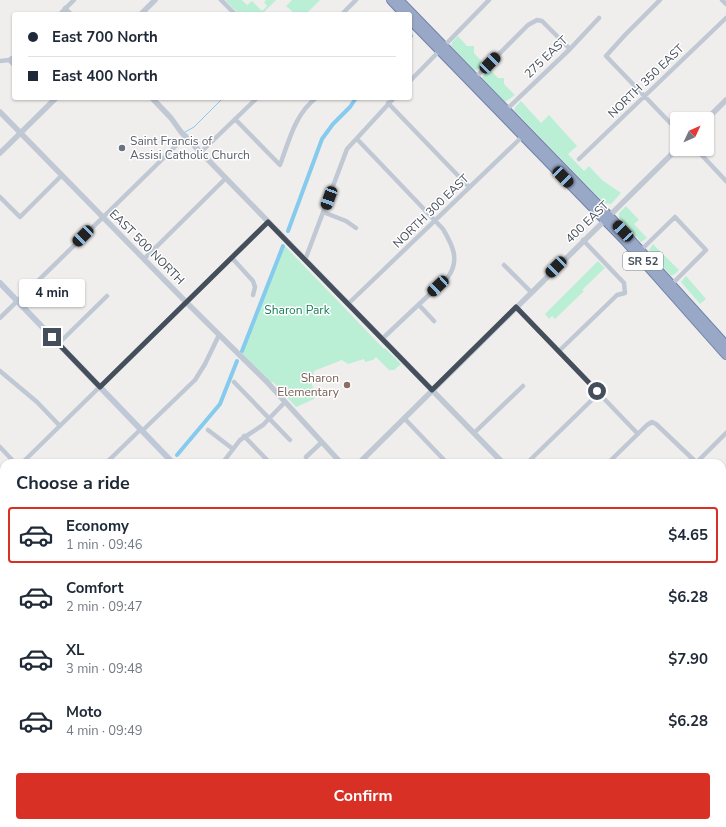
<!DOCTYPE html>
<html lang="en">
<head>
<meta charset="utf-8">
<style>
  :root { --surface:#fff; --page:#f2f2f3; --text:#1f2937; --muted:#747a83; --line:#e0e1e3; --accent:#d93025 }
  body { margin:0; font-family:"Nunito Sans",sans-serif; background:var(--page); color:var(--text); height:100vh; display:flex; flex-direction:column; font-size:15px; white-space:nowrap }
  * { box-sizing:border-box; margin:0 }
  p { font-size:13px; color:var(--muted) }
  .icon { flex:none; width:22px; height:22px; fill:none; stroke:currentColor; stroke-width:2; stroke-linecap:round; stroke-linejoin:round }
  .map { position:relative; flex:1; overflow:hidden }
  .sheet { position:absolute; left:0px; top:459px; width:726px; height:368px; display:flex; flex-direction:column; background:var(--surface); border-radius:12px 12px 0 0; box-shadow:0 1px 3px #0004 }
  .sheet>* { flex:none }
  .banner { position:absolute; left:12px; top:12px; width:400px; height:88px; border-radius:4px; box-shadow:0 1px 3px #0004; display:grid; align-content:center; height:88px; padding:0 16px; background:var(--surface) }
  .needle { width:26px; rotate:46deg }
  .fabs { position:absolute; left:670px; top:112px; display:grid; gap:8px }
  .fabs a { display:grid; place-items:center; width:44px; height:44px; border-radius:4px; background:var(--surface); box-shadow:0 1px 3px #0004; font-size:20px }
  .end { position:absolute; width:18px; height:18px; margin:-9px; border:5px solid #454e5b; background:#fff; box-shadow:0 0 0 2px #fff }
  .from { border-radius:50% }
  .bubble { position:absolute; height:28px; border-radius:4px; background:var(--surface); box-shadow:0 1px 3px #0004; font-size:13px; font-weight:700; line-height:28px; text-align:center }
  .car { position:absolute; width:12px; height:24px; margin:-12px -6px; border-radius:5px; box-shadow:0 0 3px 1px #0007; background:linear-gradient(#222 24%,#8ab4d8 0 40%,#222 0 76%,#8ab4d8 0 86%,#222 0) }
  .banner b { display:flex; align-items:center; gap:14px; height:38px; font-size:15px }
  .banner b+b { border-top:1px solid var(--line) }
  .banner i { width:10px; height:10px; background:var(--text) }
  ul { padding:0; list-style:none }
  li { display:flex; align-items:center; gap:12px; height:56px; margin:0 8px 6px; padding:0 8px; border:2px solid transparent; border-radius:4px }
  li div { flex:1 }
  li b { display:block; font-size:15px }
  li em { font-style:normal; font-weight:700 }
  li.selected { border-color:var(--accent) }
  li>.icon { width:36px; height:36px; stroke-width:1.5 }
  h2 { padding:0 16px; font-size:18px; line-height:48px }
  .cta { display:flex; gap:8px; margin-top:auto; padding:8px 16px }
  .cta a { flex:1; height:46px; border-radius:4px; background:var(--accent); color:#fff; font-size:16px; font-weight:700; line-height:46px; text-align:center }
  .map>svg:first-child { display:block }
  .green { fill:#baefd6 }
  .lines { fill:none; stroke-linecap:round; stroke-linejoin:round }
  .stream { stroke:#86caed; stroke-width:1 }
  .canal { stroke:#86caed; stroke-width:4 }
  .trunk-casing { stroke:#6f83a9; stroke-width:10 }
  .minor { stroke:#c0c8d3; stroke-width:4.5 }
  .tertiary { stroke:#c0c8d3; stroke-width:5.5 }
  .secondary { stroke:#bfc8d7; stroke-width:6 }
  .trunk { stroke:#98a8c6; stroke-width:8 }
  .route { stroke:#454e5b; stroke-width:5 }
  .worship-dot { fill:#6b7280; stroke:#fff; stroke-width:1.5 }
  .education-dot { fill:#8d6e63; stroke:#fff; stroke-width:1.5 }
  .labels { text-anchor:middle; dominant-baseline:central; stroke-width:3; stroke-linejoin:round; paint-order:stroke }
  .shield { fill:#fff; stroke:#7d838c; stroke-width:1 }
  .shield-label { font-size:11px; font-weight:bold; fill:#454e5b }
  .street-label { font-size:12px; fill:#454e5b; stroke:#fff }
  .worship-label { font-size:12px; fill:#5b616d; stroke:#fff; text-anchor:start }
  .park-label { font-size:12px; fill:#157e57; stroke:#fff }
  .education-label { font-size:12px; fill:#785e54; stroke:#fff; text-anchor:end }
</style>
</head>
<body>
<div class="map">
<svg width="726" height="827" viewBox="0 0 726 827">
  <rect width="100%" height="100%" fill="#f0eeed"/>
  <path class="green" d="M225,0H242L247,5L252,1L262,11L267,6L264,2L266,0H276L262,14H239Z
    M292,0H320L306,14H295L286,6Z
    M458,36L467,46H474V53L484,64L475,71L451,46L452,42Z
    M490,69L498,78H504V84L515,95L505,102L482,78L484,74Z
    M521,101L541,123L549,115L577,146L568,154L584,171L589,166L602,180L621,193L611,204L604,203L514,110L516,106Z
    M626,206L639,220L634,224L647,238L641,242L619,217V213Z
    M653,244L679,270L675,274L671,276L649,250Z
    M284,245L384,349L385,348L401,364L394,370H389L376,357L373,360L365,362L364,359L348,364L342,360L314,371L312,385L316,395L314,399L296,407L273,382L271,383L242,354Z
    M598,261L605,268L582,290L584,291L555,319L552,316L549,319L545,314Z
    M686,276L706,299L700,304L681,282Z"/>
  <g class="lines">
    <path class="stream" d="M185,132L194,127L223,98"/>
    <path class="canal" d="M410,37L411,36
      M288,231L322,139L333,124L350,107L356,98
      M242,351L283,246
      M177,455L220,404L237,361"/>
    <defs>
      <path id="trunk" d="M391,0L404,14
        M399,0L614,221L726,345
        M410,20L625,241L726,355"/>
    </defs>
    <use href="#trunk" class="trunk-casing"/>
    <path class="minor" d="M221,0L235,14
      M660,0L625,35L606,56L677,130
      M722,0L726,4
      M65,8L71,14
      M60,14L74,0
      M342,14L356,0
      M9,60L14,65
      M0,61L9,60L14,57
      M475,78L528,25L537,20L542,21L570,49
      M410,81L489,0
      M388,103L469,187
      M506,110L570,49L599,18
      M235,119L280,165C289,141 295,114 316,98
      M357,139L443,229C453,246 460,260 448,277L382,339
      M696,149L726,181
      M201,152L257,98
      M579,159L726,18
      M0,197L20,217L62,175
      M323,212L346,221L356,228
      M641,250L675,217L706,250L672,284
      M232,258L253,281L255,287L253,295
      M144,259L226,178
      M305,260L347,149L394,98
      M504,265L531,292
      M348,304L524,135
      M419,305L434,321
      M516,307L638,434
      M0,318L186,136
      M58,344L107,296
      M559,351L615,297L617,295L625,293L624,283L583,240
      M0,371L37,402L60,426
      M234,382L290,440
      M404,418L447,463
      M208,430L233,449
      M142,431L195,380L205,364L219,335
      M474,433L523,386
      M244,436L269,462
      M0,447L15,463
      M306,457L322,442
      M215,462L220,463L224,461L240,440L263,425L285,402
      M22,463L268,222
      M106,463L141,429
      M527,463L599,393
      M608,463L647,425L652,422L656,424L697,463
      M696,463L726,433
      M0,484L4,480
      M722,488L726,493
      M722,561L726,565
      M0,567L4,563
      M722,624L726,628
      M0,656L4,652
      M722,682L726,678
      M0,718L4,723
      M689,823L693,827
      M114,827V823
      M244,827L248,823
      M326,827L330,823
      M409,827L413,823
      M492,827L496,823
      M575,827L579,823"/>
    <path class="tertiary" d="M141,14L155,0
      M152,98L171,118L181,132L503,463
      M0,112L186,302L267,382L341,463
      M707,119L726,100
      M0,153L56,98
      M359,463L677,149
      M0,625L4,629
      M722,688L726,692
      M0,794L4,798
      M0,820L4,816
      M193,823L197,827"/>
    <path class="secondary" d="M0,283L173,463
      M722,766L726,762
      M523,823L527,827
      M660,827L664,823"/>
    <use href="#trunk" class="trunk"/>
  </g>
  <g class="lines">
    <path class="route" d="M52,337L100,387L268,222L432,390L516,307L597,391"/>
  </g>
  <circle class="worship-dot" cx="122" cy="148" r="4"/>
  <circle class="education-dot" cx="347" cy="385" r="4"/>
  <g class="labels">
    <rect class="shield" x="623" y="252" width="40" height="18" rx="3"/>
    <g class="shield-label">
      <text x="643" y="261">SR 52</text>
    </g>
    <g class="street-label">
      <text transform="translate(546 57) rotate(-44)">275 EAST</text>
      <text transform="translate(646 81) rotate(-44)">NORTH 350 EAST</text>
      <text transform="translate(431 211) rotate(-44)">NORTH 300 EAST</text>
      <text transform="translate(587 222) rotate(-44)">400 EAST</text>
      <text transform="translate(147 247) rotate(45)">EAST 500 NORTH</text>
    </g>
    <g class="worship-label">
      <text x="130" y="141">Saint Francis of<tspan x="130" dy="14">Assisi Catholic Church</tspan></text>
    </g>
    <g class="park-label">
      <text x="297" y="310">Sharon Park</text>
    </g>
    <g class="education-label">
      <text x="339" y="378">Sharon<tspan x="339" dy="14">Elementary</tspan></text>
    </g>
  </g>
</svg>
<div class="fabs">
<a><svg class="needle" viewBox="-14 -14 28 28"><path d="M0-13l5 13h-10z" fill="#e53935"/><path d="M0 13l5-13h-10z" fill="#747a83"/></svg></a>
</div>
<i class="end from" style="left:597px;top:391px"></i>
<i class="end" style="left:52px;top:337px"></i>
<div class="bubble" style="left:19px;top:279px;width:66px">4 min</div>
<i class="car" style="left:490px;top:63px;rotate:45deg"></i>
<i class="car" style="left:563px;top:177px;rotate:136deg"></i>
<i class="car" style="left:329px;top:198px;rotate:200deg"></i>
<i class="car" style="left:623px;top:231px;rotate:317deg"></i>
<i class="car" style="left:83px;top:236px;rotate:225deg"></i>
<i class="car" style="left:556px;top:267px;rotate:225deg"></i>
<i class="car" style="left:438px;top:286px;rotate:227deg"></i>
<div class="banner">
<b><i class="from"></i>East 700 North</b>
<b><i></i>East 400 North</b>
</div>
<section class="sheet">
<h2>Choose a ride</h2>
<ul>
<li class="selected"><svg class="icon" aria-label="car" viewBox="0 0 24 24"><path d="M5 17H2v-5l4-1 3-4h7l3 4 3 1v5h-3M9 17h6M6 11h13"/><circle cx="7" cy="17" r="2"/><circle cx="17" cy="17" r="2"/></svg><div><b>Economy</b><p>1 min · 09:46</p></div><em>$4.65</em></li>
<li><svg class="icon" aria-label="car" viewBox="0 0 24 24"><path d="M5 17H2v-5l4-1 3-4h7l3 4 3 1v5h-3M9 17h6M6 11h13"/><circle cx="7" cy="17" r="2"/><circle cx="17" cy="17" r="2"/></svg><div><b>Comfort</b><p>2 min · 09:47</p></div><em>$6.28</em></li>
<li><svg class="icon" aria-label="car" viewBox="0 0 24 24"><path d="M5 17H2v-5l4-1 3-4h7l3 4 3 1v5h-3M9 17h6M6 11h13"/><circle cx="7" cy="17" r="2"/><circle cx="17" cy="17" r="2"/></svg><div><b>XL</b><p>3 min · 09:48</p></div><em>$7.90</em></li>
<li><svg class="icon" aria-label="car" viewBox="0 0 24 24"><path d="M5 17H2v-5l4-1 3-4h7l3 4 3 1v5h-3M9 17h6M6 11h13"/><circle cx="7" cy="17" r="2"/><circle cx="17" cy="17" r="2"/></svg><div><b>Moto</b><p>4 min · 09:49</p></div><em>$6.28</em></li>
</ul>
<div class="cta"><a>Confirm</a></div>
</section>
</div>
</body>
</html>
